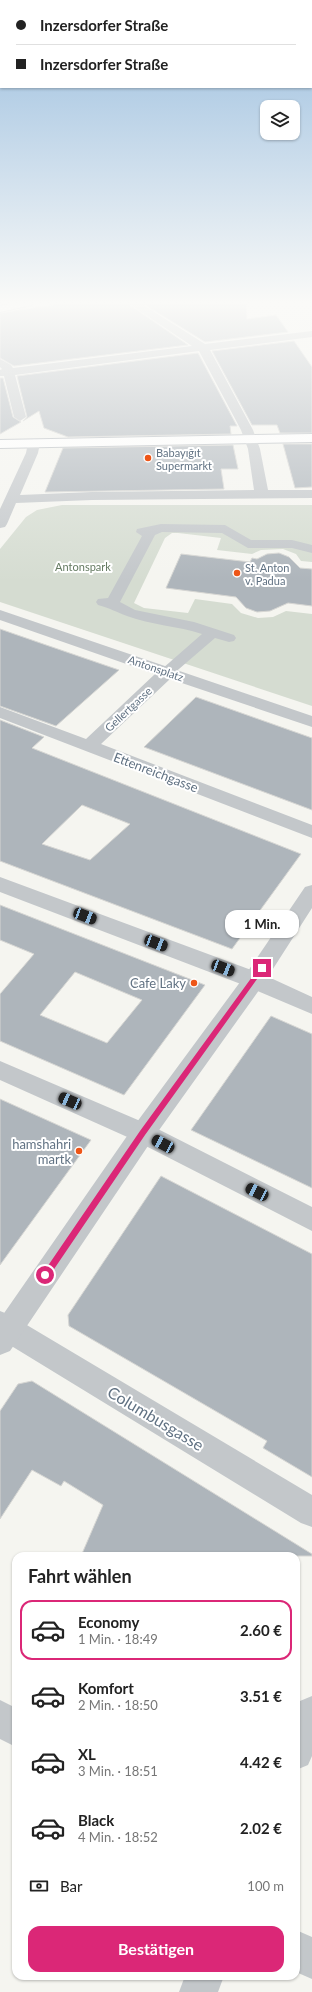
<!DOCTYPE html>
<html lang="de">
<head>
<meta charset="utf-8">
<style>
  :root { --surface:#fff; --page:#f6f6f6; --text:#222; --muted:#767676; --line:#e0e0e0; --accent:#db2777 }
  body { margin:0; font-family:Lato,sans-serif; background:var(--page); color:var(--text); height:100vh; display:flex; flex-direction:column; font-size:15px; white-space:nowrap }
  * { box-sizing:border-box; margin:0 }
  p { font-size:13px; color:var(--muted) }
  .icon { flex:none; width:22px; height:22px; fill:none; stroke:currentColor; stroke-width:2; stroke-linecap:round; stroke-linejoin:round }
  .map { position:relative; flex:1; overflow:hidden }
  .sheet { position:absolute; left:12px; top:1552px; width:288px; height:428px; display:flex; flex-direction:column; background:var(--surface); border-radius:12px; box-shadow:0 1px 3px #0004 }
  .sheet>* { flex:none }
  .hud { position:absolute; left:0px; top:0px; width:312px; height:88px; box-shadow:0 1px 3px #0004; display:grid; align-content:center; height:88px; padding:0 16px; background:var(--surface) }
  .controls { position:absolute; left:260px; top:100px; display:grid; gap:8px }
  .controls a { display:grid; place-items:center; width:40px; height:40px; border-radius:8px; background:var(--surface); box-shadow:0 1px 3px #0004; font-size:20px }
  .end { position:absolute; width:18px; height:18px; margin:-9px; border:5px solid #db2777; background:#fff; box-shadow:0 0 0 2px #fff }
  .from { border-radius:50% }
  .bubble { position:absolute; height:28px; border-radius:12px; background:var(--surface); box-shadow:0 1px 3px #0004; font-size:13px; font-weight:700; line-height:28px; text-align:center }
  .car { position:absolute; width:12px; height:24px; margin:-12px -6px; border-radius:5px; box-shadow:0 0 3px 1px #0007; background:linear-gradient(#222 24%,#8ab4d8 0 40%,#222 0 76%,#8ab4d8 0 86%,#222 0) }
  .hud b { display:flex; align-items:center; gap:14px; height:38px; font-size:15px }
  .hud b+b { border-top:1px solid var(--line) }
  .hud i { width:10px; height:10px; background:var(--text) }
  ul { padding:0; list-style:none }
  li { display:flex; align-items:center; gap:12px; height:60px; margin:0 8px 6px; padding:0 8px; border:2px solid transparent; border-radius:12px }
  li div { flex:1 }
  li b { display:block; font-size:15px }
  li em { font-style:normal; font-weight:700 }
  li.on { border-color:var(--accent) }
  li>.icon { width:36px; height:36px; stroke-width:1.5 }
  h2 { padding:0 16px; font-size:18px; line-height:48px }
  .pay { display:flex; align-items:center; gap:10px; height:44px; padding:0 16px; font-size:15px }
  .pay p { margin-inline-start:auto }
  .button { display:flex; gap:8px; margin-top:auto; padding:8px 16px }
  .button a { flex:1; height:46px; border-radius:12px; background:var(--accent); color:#fff; font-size:16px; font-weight:700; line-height:46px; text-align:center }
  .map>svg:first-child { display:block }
  .green { fill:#d5dcd1 }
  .building { fill:#aeb5bb; stroke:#d6d6d3; fill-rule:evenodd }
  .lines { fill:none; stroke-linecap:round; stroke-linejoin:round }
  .secondary-casing { stroke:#b5babf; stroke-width:2 }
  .pedestrian { fill:#c3c7ca; fill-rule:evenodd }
  .minor { fill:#c3c7ca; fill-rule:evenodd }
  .tertiary { fill:#c3c7ca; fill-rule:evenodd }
  .secondary { fill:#fff; fill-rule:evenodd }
  .route { fill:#db2777 }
  .poi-dot { fill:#ee5517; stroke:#fff; stroke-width:1.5 }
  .labels { text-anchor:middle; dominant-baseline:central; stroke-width:4; stroke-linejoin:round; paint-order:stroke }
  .far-poi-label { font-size:11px; fill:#617283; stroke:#fff; text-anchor:start }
  .far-park-label { font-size:11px; fill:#647a61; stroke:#fff }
  .far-street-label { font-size:11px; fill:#617283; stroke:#fff }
  .street-label { font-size:13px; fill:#617283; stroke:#fff }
  .poi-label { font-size:13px; fill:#617283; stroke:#fff; text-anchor:end }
  .near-street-label { font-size:16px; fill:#617283; stroke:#fff }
</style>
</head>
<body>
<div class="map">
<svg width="312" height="1992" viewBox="0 0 312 1992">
  <rect width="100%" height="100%" fill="#f5f5f0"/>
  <path class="green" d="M62,505H312V562L301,561L296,554L283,549L261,550L252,554L217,550L221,538L178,533H172L165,538L134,603L144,608L188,613L195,599L232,604L241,613L258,618L273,617L286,611L312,614V706L0,602V549L26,517L37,510Z"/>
  <path class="building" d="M65,303H127L188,345L14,366L0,358V313Z
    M142,303H246L247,319L276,315L288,332L205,342Z
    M294,341L312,367V433H280L277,425H252L212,351Z
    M198,353L237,426H230L231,434L68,437L44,428L39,411L23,421L27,417L17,376Z
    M0,378H3L13,417L21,422L0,434Z
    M283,444H312V487L295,488Z
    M233,445L238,469H221L224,489L45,492L63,448Z
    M279,553L289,557L300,568L312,569V606L288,603L270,611L257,612L246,608L236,597L166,588L181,554L250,562L252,558L257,559L267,554Z
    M0,629L49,646L119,670L56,726L0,706Z
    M196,697L312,738V810L144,747Z
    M0,720L44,737L32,748L301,854L232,949L0,861ZM82,805L130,824L90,860L42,844Z
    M0,905L205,985L124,1095L0,1041V994L34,954L0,940ZM75,972L142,1000L107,1043L40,1015Z
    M271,1016L312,1034V1188L191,1130Z
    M0,1099L91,1140L0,1265Z
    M161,1176L312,1254V1477L263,1448L267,1441L69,1326L68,1315Z
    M32,1381L312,1554V1556H81L103,1505L64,1481L61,1486L32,1470L0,1519V1411L18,1384Z"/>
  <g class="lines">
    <defs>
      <path id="secondary" d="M14,303H32L31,305L0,312V306Z
        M312,434V442L0,448V440Z"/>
    </defs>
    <use href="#secondary" class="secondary-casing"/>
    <path class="pedestrian" d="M161,524L225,525L251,540H292L312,545V553L292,548H248L222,533L162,532L155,535L120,602L135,610L194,622L234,635L236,638L234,641L229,642L215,638L172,675H162L159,672L162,669L202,634C178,626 151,625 127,616C116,612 110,608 98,605L96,602L98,599L108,598L142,536L136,532L137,529Z"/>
    <path class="minor" d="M128,303H140L205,344L312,331V337L210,350L253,430L260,449L268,490H312V498L92,500L16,503L7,524L5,527L0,528V509L26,453L28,443L34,439L40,443L38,453L20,495L92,492L254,490L248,449L241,430L199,351L15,375L26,417L20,421L14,417L4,376H0V370L2,369L0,367V359L11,365L13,368L192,346Z
      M0,610L312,716V727L170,679L101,744L312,825V838L0,718V707L86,739L155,674L0,620Z
      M0,877L262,974L312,997V1014L246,986L0,892Z
      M0,1061L152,1126L312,1207V1231L134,1140L0,1080Z
      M0,1311L10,1315L312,1495V1527L301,1523L0,1339Z
      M312,1696V1756L308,1765L296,1770V1711L300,1701Z
      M0,1700L16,1708V1747L0,1739Z
      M296,1930L312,1937V1979L296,1972Z
      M185,1976H224L218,1992H179Z"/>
    <path class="tertiary" d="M312,885V908L262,986L152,1140L10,1351L0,1355V1319L134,1126L246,974L305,887Z"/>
    <use href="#secondary" class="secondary"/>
  </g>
  <linearGradient id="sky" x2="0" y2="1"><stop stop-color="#97bcde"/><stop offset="0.52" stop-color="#fafaf8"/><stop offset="1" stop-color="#fafaf8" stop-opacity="0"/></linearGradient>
  <rect width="312" height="582" fill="url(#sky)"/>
  <path class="route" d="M260,966L265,968L145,1135L48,1278H43V1273L140,1131Z"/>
  <g class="poi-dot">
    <circle cx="148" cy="458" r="4"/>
    <circle cx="237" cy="573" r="4"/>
    <circle cx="194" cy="983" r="4"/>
    <circle cx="79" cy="1151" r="4"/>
  </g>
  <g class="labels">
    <g class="far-poi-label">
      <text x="156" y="452">Babayığıt<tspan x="156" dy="13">Supermarkt</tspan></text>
      <text x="245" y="567">St. Anton<tspan x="245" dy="13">v. Padua</tspan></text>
    </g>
    <g class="far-park-label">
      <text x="83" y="566">Antonspark</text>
    </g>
    <g class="far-street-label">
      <text transform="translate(156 668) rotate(19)">Antonsplatz</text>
      <text transform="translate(128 709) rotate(-43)">Gellertgasse</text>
    </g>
    <g class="street-label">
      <text transform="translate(156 772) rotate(21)">Ettenreichgasse</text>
    </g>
    <g class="poi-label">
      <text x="186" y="983">Cafe Laky</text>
      <text x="71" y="1144">hamshahri<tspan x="71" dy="15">martk</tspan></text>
    </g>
    <g class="near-street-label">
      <text transform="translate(156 1418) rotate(31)">Columbusgasse</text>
    </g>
  </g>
</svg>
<div class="controls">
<a><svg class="icon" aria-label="layers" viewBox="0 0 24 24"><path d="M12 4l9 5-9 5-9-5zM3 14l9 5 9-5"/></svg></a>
</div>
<i class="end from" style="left:45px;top:1275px"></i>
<i class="end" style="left:262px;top:968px"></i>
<div class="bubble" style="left:225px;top:910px;width:74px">1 Min.</div>
<i class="car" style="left:85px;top:916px;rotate:111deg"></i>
<i class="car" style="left:156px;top:943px;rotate:111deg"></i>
<i class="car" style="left:223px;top:968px;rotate:111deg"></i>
<i class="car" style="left:70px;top:1101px;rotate:294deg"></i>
<i class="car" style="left:163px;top:1144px;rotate:298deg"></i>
<i class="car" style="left:257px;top:1192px;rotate:297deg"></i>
<div class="hud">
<b><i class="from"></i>Inzersdorfer Straße</b>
<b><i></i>Inzersdorfer Straße</b>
</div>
<section class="sheet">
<h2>Fahrt wählen</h2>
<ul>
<li class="on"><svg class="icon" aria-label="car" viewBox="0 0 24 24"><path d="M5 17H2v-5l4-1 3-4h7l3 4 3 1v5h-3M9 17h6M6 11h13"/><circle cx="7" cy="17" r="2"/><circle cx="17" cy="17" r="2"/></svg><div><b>Economy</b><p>1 Min. · 18:49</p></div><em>2.60 €</em></li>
<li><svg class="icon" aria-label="car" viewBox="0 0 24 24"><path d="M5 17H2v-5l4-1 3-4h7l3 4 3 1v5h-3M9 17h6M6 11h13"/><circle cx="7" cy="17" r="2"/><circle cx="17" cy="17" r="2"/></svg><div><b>Komfort</b><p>2 Min. · 18:50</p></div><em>3.51 €</em></li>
<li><svg class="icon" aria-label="car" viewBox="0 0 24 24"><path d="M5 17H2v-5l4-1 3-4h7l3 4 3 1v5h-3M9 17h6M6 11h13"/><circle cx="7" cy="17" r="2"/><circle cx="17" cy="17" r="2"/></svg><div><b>XL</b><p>3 Min. · 18:51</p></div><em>4.42 €</em></li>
<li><svg class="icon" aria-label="car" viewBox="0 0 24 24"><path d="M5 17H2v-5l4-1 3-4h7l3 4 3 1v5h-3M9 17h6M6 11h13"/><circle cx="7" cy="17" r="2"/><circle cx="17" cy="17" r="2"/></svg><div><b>Black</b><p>4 Min. · 18:52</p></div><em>2.02 €</em></li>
</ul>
<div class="pay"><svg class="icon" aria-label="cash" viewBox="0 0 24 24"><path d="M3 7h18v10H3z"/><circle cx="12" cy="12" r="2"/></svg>Bar<p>100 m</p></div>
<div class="button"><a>Bestätigen</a></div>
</section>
</div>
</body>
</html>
